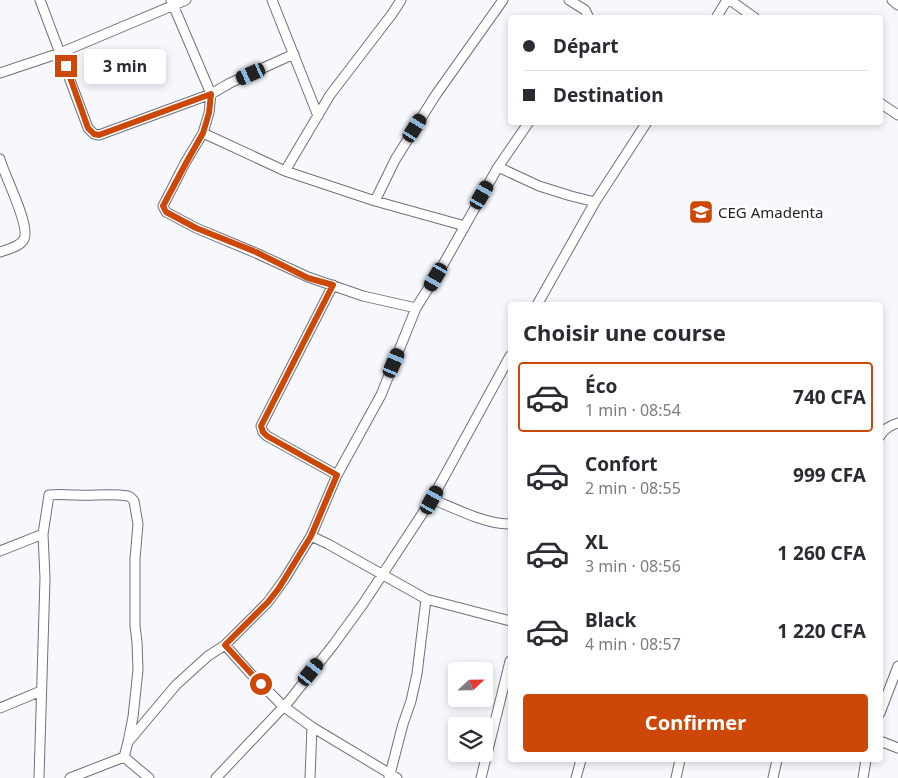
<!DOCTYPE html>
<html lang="fr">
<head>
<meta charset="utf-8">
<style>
  :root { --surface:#fff; --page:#f7f7f7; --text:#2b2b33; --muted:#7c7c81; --line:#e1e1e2; --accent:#cd4807 }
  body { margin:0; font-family:"Noto Sans",sans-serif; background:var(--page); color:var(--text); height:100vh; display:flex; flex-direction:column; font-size:19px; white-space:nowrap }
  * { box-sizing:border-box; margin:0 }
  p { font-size:16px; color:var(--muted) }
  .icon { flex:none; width:28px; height:28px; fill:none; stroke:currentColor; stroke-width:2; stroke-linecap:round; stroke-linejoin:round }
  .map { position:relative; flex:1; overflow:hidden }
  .side { position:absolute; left:508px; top:302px; width:375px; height:460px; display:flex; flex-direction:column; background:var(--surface); border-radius:5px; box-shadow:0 2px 8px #0003 }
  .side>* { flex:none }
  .hud { position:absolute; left:508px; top:15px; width:375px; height:110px; border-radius:5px; box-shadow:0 2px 8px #0003; display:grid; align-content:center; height:110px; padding:0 15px; background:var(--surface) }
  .needle { width:32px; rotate:68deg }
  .fabs { position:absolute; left:448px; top:662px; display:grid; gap:10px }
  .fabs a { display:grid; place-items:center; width:45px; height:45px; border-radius:5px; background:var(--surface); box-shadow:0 2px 8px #0003; font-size:25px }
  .end { position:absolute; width:22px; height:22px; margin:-11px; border:6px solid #cd4807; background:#fff; box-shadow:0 0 0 2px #fff }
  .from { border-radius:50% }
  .bubble { position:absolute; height:35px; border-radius:5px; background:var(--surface); box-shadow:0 2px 8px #0003; font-size:16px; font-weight:700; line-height:35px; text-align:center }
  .car { position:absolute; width:15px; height:30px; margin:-15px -8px; border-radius:6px; box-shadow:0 0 4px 1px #0007; background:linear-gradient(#222 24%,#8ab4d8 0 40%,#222 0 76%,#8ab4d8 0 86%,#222 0) }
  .hud b { display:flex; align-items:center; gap:18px; height:48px; font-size:19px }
  .hud b+b { border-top:1px solid var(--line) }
  .hud i { width:12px; height:12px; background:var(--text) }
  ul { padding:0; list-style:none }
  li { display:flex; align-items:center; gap:15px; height:70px; margin:0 10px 8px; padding:0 5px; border:2px solid transparent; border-radius:5px }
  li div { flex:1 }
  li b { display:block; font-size:19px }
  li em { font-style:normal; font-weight:700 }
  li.active { border-color:var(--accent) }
  li>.icon { width:45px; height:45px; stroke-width:1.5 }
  h2 { padding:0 15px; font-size:22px; line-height:60px }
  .action { display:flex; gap:10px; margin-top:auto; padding:10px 15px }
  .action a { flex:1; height:58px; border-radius:5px; background:var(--accent); color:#fff; font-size:20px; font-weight:700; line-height:58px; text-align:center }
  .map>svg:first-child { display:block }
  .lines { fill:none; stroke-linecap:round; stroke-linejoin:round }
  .minor-casing { stroke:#6f707c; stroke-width:11 }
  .minor { stroke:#fff; stroke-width:9 }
  .route { stroke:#cd4807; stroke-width:6 }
  .labels { text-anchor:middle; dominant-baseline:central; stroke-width:5; stroke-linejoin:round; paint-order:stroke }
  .poi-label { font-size:15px; fill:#1f1f24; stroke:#fff; text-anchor:start }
</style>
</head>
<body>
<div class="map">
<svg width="898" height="778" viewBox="0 0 898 778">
  <rect width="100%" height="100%" fill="#f7f8fd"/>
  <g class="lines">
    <defs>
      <path id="minor" d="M40,0L88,128L94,134L99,135L211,94L230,83L294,54
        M171,0L211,94L209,113L203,133L185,163L163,206L166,212L196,228L256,253L308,277L363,296L416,308
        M272,0L318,116
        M569,0L585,10L589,18
        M730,0L755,18
        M892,0L898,5
        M716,18L727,0
        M0,73L60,53L186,0
        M880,103L898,115
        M203,133L285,171L375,201L465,226
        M0,159C4,175 31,226 24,239C20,247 8,249 0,252
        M498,167L539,186L571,196L595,202
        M285,171L330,95L392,14L401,0
        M375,201L395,160L435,96L503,0
        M333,285L261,426L263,432L267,436L337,475
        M537,305L595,202L647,122
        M880,436C884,429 891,425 898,423
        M432,499C454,508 487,525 510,524
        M311,536L328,544L426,599L510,621
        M0,551L43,534
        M225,645L250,673L283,706L312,727L397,778
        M0,708L41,691
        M880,713L898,666
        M880,741L898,748
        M128,742L176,685L208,656L225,645L268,602L284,580L311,536L337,475L381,395L416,308L444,263L498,167L529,122
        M124,757L149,778
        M39,778L45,578L43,534L49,495C58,494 67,495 77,495C93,496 111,493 128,496C132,497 131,498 134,501L138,524L135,559V626L137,642L138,670L133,717L128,742L124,757
        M70,778L124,757
        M216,778L289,701L334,644L363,604L432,499L510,356
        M310,778L312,727
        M389,778L403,724L411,701L417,674L426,599
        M481,778L510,661
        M576,778L581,760
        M676,778L680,760
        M773,778L777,760
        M863,778L866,760"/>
    </defs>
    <use href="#minor" class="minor-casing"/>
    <use href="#minor" class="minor"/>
  </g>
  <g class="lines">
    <path class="route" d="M66,66L88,128L94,134L99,135L211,94L209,113L203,133L186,163L163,206L166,212L196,228L256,252L308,278L333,285L261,426L263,432L267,436L337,475L311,536L279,588L268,602L225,645L261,684"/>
  </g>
  <defs>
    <symbol id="school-square" viewBox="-11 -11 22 22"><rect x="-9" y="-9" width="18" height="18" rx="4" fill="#cd4807" stroke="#fff"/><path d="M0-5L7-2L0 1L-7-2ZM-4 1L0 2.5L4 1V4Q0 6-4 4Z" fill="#fff"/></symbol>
  </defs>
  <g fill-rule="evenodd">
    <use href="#school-square" x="687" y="198" width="28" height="28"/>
  </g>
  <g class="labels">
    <g class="poi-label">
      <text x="718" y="212">CEG Amadenta</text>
    </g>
  </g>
</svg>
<div class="fabs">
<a><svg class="needle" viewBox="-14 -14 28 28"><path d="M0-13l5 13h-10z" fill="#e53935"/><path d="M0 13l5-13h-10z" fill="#7c7c81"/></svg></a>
<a><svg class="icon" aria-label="layers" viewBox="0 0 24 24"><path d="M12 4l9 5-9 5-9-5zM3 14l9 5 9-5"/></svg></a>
</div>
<i class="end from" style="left:261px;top:684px"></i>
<i class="end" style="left:66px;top:66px"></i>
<div class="bubble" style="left:84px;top:49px;width:82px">3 min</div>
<i class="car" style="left:251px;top:74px;rotate:246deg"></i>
<i class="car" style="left:415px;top:128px;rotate:32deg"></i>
<i class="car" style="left:482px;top:195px;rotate:30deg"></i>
<i class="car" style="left:436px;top:277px;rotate:210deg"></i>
<i class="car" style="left:394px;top:363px;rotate:23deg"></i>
<i class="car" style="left:432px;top:500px;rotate:29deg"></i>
<i class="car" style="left:311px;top:672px;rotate:39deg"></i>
<div class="hud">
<b><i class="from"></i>Départ</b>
<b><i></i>Destination</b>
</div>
<section class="side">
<h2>Choisir une course</h2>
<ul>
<li class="active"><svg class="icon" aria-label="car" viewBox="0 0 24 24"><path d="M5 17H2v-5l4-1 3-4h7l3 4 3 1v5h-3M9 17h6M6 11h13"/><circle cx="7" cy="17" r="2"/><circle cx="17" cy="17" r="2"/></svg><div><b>Éco</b><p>1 min · 08:54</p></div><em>740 CFA</em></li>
<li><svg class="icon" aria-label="car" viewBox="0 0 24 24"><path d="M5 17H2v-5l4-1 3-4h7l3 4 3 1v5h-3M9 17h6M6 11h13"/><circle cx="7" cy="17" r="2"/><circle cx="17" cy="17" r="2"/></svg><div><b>Confort</b><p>2 min · 08:55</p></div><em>999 CFA</em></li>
<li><svg class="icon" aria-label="car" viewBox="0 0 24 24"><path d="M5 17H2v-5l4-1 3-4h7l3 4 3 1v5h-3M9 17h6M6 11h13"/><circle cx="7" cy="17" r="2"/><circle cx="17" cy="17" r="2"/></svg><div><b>XL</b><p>3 min · 08:56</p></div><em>1 260 CFA</em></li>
<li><svg class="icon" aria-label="car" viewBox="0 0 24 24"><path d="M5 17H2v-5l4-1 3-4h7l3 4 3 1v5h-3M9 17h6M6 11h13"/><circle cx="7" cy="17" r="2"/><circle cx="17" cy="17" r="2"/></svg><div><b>Black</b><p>4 min · 08:57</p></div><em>1 220 CFA</em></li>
</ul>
<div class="action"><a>Confirmer</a></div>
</section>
</div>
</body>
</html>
